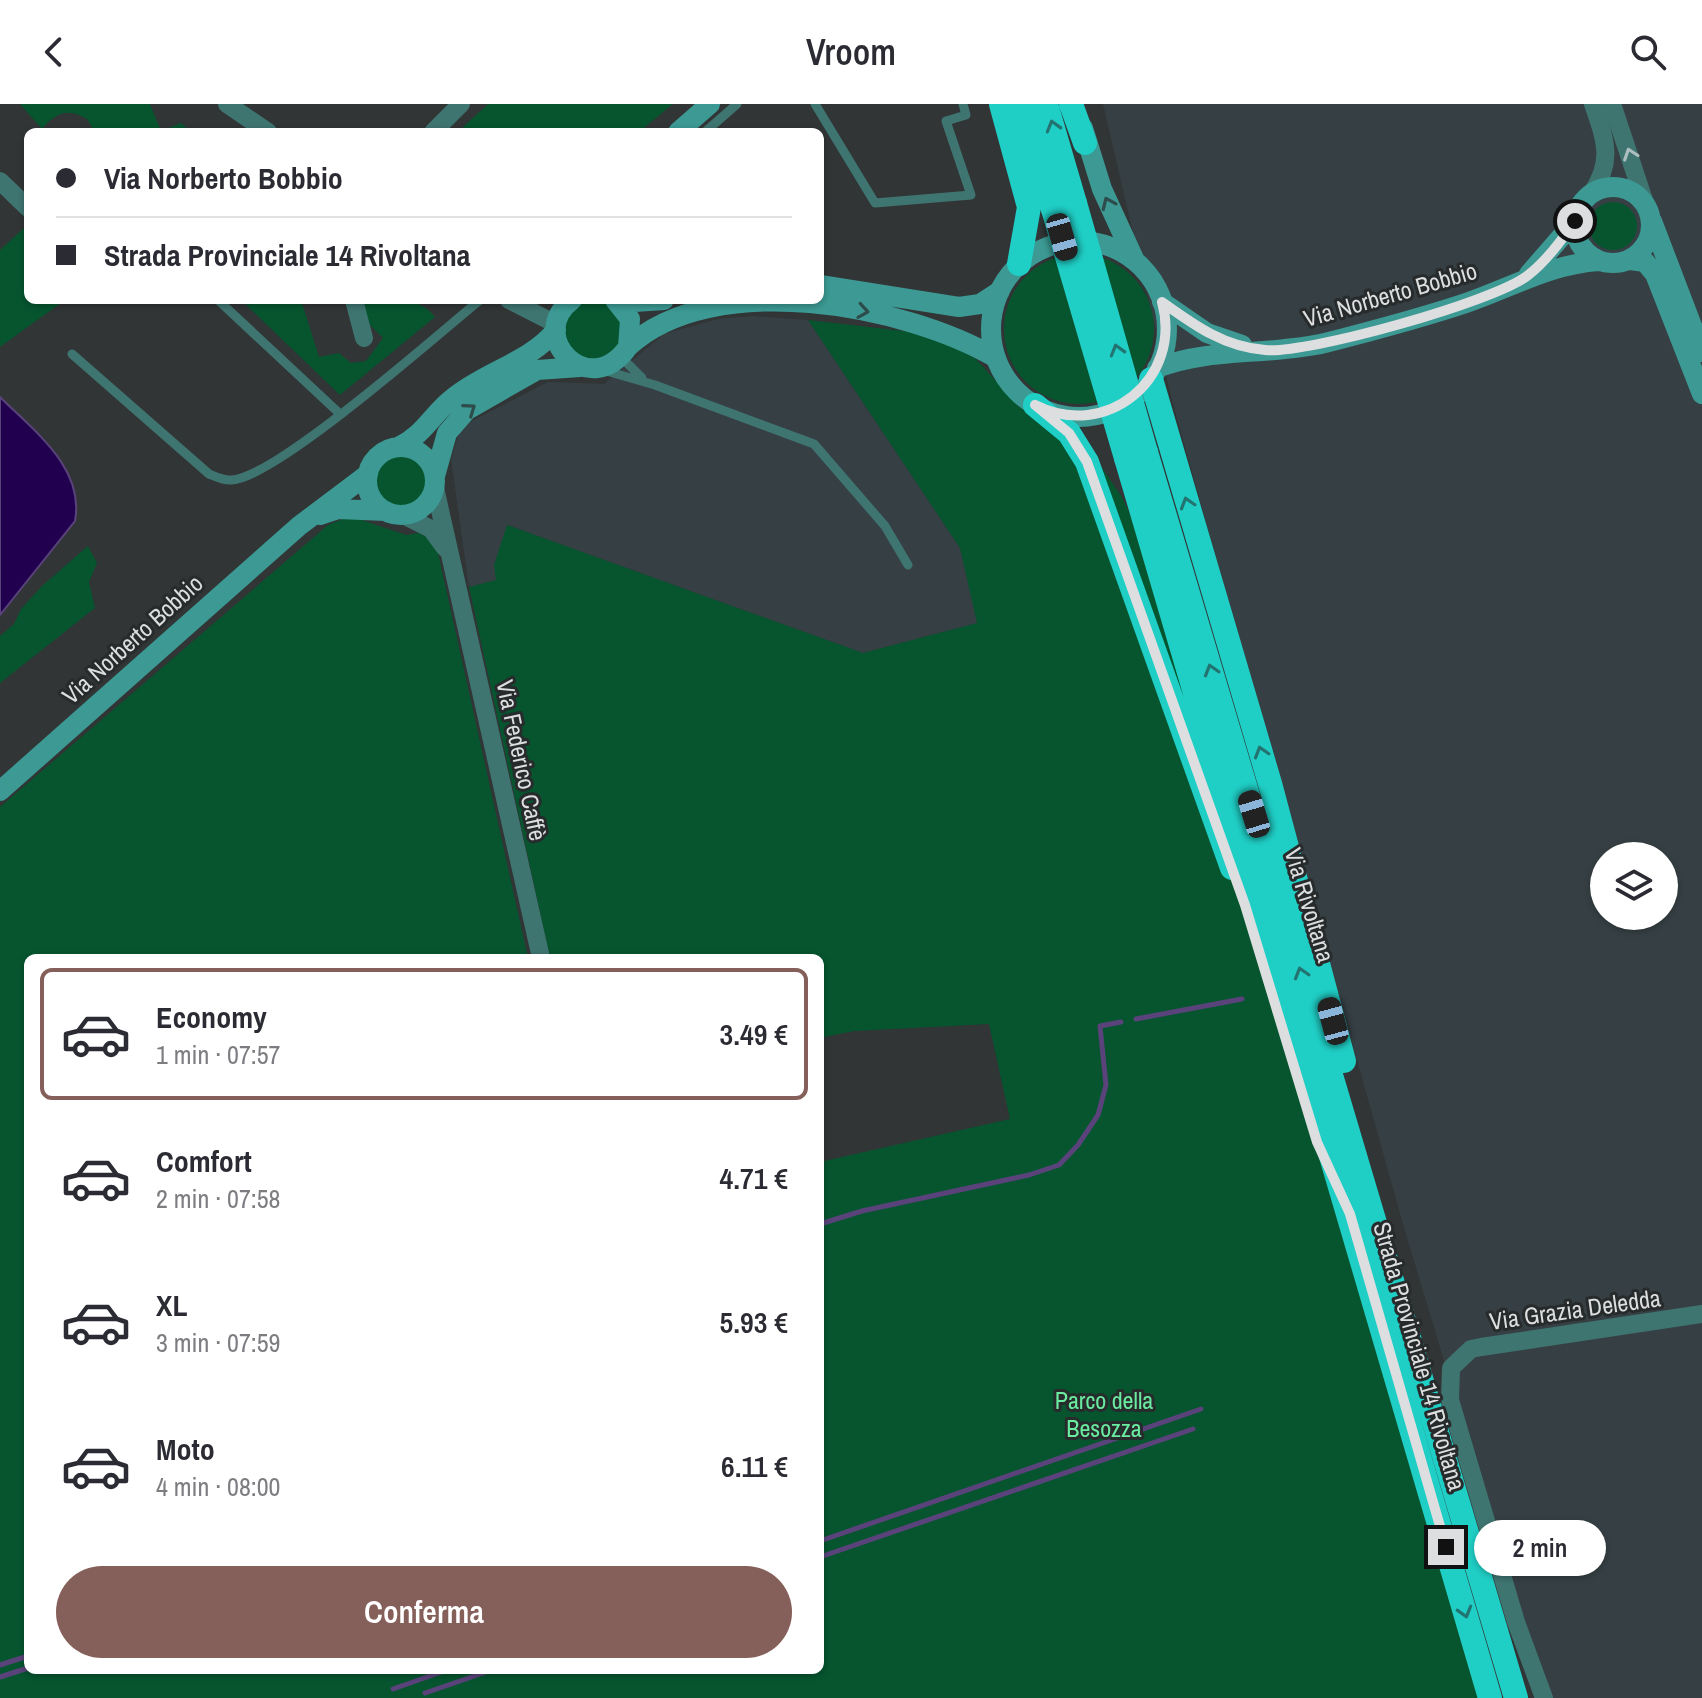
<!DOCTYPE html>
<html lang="it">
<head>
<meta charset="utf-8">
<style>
  :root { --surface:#fff; --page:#f7f7f7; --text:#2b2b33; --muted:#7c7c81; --line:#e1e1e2; --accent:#855f59 }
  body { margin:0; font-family:"Archivo Narrow",sans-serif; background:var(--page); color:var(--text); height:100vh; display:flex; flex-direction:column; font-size:30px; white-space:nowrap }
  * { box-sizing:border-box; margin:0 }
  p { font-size:26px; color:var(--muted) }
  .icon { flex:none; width:44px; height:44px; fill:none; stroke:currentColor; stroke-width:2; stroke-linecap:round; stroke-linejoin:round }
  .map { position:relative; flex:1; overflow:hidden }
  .details { position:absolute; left:24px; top:850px; width:800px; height:720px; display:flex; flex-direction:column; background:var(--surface); border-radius:12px; box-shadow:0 2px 6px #0004 }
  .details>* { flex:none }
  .guide { position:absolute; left:24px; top:24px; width:800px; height:176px; border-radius:12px; box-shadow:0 2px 6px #0004; display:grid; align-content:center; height:176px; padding:0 32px; background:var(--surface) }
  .fabs { position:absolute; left:1590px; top:738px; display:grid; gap:16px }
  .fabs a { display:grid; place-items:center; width:88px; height:88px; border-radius:50%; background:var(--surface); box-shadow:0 2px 6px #0004; font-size:40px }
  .end { position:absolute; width:36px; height:36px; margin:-18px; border:10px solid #dcdedf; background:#111; box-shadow:0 0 0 4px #111 }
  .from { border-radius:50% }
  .bubble { position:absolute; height:56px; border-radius:28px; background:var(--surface); box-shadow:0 2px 6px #0004; font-size:26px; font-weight:600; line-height:56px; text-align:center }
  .car { position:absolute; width:24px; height:48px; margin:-24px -12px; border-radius:10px; box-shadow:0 0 6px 2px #0007; background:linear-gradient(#222 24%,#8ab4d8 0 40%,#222 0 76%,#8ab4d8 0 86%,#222 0) }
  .guide b { display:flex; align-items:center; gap:28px; height:76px; font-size:30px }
  .guide b+b { border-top:2px solid var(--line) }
  .guide i { width:20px; height:20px; background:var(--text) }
  ul { padding:14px 0 0; list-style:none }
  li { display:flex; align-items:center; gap:24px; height:132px; margin:0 16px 12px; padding:0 16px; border:4px solid transparent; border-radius:12px }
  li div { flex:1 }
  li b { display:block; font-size:30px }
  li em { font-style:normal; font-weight:600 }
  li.on { border-color:var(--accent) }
  li>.icon { width:72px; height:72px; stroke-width:1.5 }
  .cta { display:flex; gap:16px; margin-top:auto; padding:16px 32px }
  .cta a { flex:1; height:92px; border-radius:48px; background:var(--accent); color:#fff; font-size:32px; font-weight:600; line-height:92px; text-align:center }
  header { display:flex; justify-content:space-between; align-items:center; height:104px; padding:0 32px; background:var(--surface); font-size:36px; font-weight:600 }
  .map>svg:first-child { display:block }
  .built { fill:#364044; fill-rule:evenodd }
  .green { fill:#06552f }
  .water { fill:#21004f; stroke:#59437a; stroke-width:2 }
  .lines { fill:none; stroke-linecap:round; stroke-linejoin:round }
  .stream { stroke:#59437a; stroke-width:5 }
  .lane { stroke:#3f7571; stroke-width:9 }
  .street { stroke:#3f7571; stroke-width:18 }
  .secondary { stroke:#3c9993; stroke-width:20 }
  .highway { stroke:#1fcec5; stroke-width:24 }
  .highway-bridge { stroke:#1fcec5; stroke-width:24 }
  .oneway { stroke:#237471 }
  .oneway2 { stroke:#adbebe }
  .oneway3 { stroke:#2d4c4b }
  .route { stroke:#dcdedf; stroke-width:10 }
  .labels { text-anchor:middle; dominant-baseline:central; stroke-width:6; stroke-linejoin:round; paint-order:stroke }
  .street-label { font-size:24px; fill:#dcdedf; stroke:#272b2c }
  .park-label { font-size:24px; fill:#6aeca0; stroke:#272b2c }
</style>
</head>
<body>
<header><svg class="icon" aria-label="back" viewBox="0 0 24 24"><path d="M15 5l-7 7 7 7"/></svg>Vroom<svg class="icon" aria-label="search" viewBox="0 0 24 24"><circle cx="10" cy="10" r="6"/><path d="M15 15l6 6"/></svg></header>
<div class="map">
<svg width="1702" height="1594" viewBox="0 0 1702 1594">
  <rect width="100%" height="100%" fill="#313536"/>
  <path class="built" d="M1103,0H1702V1594H1550L1521,1512L1405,1127L1173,300ZM1604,752H1664V812H1604Z
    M752,212L808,216L960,444L978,519L863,549L507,421L497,476L469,483L451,355L459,329L470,318L548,278L604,280L664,230L718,215Z"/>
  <path class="green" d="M20,0H150L161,27L181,19L191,28H95L87,15C68,3 55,9 42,25Z
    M488,0H673L639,28H467L463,23Z
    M1589 122a24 24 0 1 1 48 0a24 24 0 1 1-48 0Z
    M25,123L28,196H65L0,243V146Z
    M1004 225a75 75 0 1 1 150 0a75 75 0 1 1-150 0Z
    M241,196H309L302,199L319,253L339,249L351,259L366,257L383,234L369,220L363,196C389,196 417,190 435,213L340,291Z
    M564 226a29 29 0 1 1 58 0a29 29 0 1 1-58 0Z
    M808,216L912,228L947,237L975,254L1017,300L1098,358L1122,393L1137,425L1486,1594H0V703L328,421L350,412L406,431L419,429L430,435L438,449L528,854H28V1566H820V1058L1010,1015L989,920L854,927L820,934V854H550L469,483L496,476L494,461L507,421L863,549L977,519L960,444Z
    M376 377a25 25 0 1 1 50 0a25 25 0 1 1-50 0Z
    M88,442L97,459L89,478L95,504L0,579V532L14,520L21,505L42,482Z"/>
  <path class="water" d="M0,293C34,327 85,364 75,417L0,511Z"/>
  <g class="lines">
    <path class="stream" d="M1136,915L1242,895
      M820,1120L862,1107L1029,1071L1059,1061L1078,1041L1098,1011L1106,981L1100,922L1121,918
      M820,1437L1201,1305
      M820,1453L1193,1325
      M0,1561L28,1552
      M0,1573L28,1564
      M393,1585L447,1566
      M425,1589L492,1566"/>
    <path class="lane" d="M815,0L875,99L971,91L946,17L966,11L963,0
      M705,28L737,0
      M218,196L339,309
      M72,250L209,370C216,373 224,377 232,376C277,373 437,231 480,196
      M621,253L642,274
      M603,266L655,281L814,340L885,422L908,461"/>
    <path class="street" d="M227,0L268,28
      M1612,0L1646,102
      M433,28L461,0
      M0,77L28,104
      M1592,89C1614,56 1605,35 1593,0
      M354,196L364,234
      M509,196L556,220
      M435,384L541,854
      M403,411L431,425L445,444
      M1544,1594L1516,1518L1450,1296L1451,1264L1471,1245L1481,1243L1702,1210"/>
    <path class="secondary" d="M1083,24L1102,85L1135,157
      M678,28L710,0
      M1575 121a38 38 0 1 1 76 0a38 38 0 1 1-76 0Z
      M1652,117L1702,248
      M991 225a88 88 0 1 1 176 0a88 88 0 1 1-176 0Z
      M1630,156L1645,158L1655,170L1702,290
      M1529,170L1575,117
      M820,181L959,203L980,200L1000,187
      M572,196C525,231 589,299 628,243L630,215L615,196
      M1162,198L1207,229L1242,241
      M619,199L664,196
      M628,243C713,164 906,201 996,254
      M1157,264C1212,243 1269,252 1325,239C1372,227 1421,214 1466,199C1512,183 1551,160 1599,157
      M398,343C424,331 432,310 453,294C484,268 530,258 556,226
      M367 377a34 34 0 1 1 68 0a34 34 0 1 1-68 0Z
      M435,372L447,329L467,306L537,266L580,263
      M320,411L338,405L386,407
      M0,687L299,422L368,370"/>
    <path class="highway" d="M1001,0L1029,103L1019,160
      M1023,0L1053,105
      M1046,0L1075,99
      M1071,0L1085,39
      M1151,275L1271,683L1344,957
      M1035,301L1069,329L1087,358L1232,764
      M1146,348L1516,1594
      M1126,354L1490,1594"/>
    <path class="highway-bridge" d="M1075,99L1146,348
      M1053,105L1126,354"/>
  </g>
  <defs><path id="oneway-chevron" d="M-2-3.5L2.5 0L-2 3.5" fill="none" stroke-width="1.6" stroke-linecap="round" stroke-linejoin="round" transform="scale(2)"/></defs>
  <g class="oneway">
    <use href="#oneway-chevron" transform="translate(1053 22) rotate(-106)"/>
    <use href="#oneway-chevron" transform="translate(1117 246) rotate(-106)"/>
    <use href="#oneway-chevron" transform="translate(1187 399) rotate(-107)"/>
    <use href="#oneway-chevron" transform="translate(1211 566) rotate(-107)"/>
    <use href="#oneway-chevron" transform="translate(1261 648) rotate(-107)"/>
    <use href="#oneway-chevron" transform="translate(1301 869) rotate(-107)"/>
    <use href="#oneway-chevron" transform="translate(1465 1508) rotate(74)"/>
  </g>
  <use class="oneway2" href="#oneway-chevron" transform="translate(1630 50) rotate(-109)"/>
  <g class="oneway3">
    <use href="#oneway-chevron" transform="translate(1108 99) rotate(-114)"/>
    <use href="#oneway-chevron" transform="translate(863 207) rotate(9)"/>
    <use href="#oneway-chevron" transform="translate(470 305) rotate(-35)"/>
  </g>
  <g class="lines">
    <path class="route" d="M1446,1443L1350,1110L1317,1038L1245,801L1087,358L1069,329L1035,301C1106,337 1183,275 1162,198C1194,221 1224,243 1265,246C1308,250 1493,198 1527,172C1546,158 1562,136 1575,117"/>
  </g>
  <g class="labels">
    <g class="street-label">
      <text transform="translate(1390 190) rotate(-16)">Via Norberto Bobbio</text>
      <text transform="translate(132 535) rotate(-42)">Via Norberto Bobbio</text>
      <text transform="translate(522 656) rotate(78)">Via Federico Caffè</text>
      <text transform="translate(1310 801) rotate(73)">Via Rivoltana</text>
      <text transform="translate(1575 1205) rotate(-8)">Via Grazia Deledda</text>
      <text transform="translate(1420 1252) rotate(74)">Strada Provinciale 14 Rivoltana</text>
    </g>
    <g class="park-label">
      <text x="1104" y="1296">Parco della<tspan x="1104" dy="28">Besozza</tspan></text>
    </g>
  </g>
</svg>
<div class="fabs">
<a><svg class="icon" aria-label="layers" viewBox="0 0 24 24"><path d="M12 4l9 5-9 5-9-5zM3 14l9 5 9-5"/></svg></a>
</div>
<i class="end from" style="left:1575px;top:117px"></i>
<i class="end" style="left:1446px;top:1443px"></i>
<div class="bubble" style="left:1474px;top:1416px;width:132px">2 min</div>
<i class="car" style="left:1062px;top:133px;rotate:164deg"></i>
<i class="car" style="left:1254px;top:710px;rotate:343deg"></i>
<i class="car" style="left:1333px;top:917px;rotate:345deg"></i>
<div class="guide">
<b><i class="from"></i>Via Norberto Bobbio</b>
<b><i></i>Strada Provinciale 14 Rivoltana</b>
</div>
<section class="details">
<ul>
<li class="on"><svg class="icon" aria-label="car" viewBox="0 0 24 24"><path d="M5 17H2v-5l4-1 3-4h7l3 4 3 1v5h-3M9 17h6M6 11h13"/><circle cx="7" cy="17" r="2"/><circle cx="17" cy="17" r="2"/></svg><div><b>Economy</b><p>1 min · 07:57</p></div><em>3.49 €</em></li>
<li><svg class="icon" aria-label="car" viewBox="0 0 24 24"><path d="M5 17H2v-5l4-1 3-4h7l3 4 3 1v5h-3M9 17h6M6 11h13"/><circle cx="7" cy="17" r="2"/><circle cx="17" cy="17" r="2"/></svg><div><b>Comfort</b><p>2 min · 07:58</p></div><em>4.71 €</em></li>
<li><svg class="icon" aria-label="car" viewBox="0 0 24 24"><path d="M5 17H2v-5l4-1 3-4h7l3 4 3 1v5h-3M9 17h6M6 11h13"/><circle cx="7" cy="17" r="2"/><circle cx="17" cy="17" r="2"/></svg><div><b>XL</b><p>3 min · 07:59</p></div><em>5.93 €</em></li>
<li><svg class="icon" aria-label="car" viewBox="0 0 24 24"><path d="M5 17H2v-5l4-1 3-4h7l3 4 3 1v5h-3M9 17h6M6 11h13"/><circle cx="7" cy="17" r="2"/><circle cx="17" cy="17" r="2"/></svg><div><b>Moto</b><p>4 min · 08:00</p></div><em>6.11 €</em></li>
</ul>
<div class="cta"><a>Conferma</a></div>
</section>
</div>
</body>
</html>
